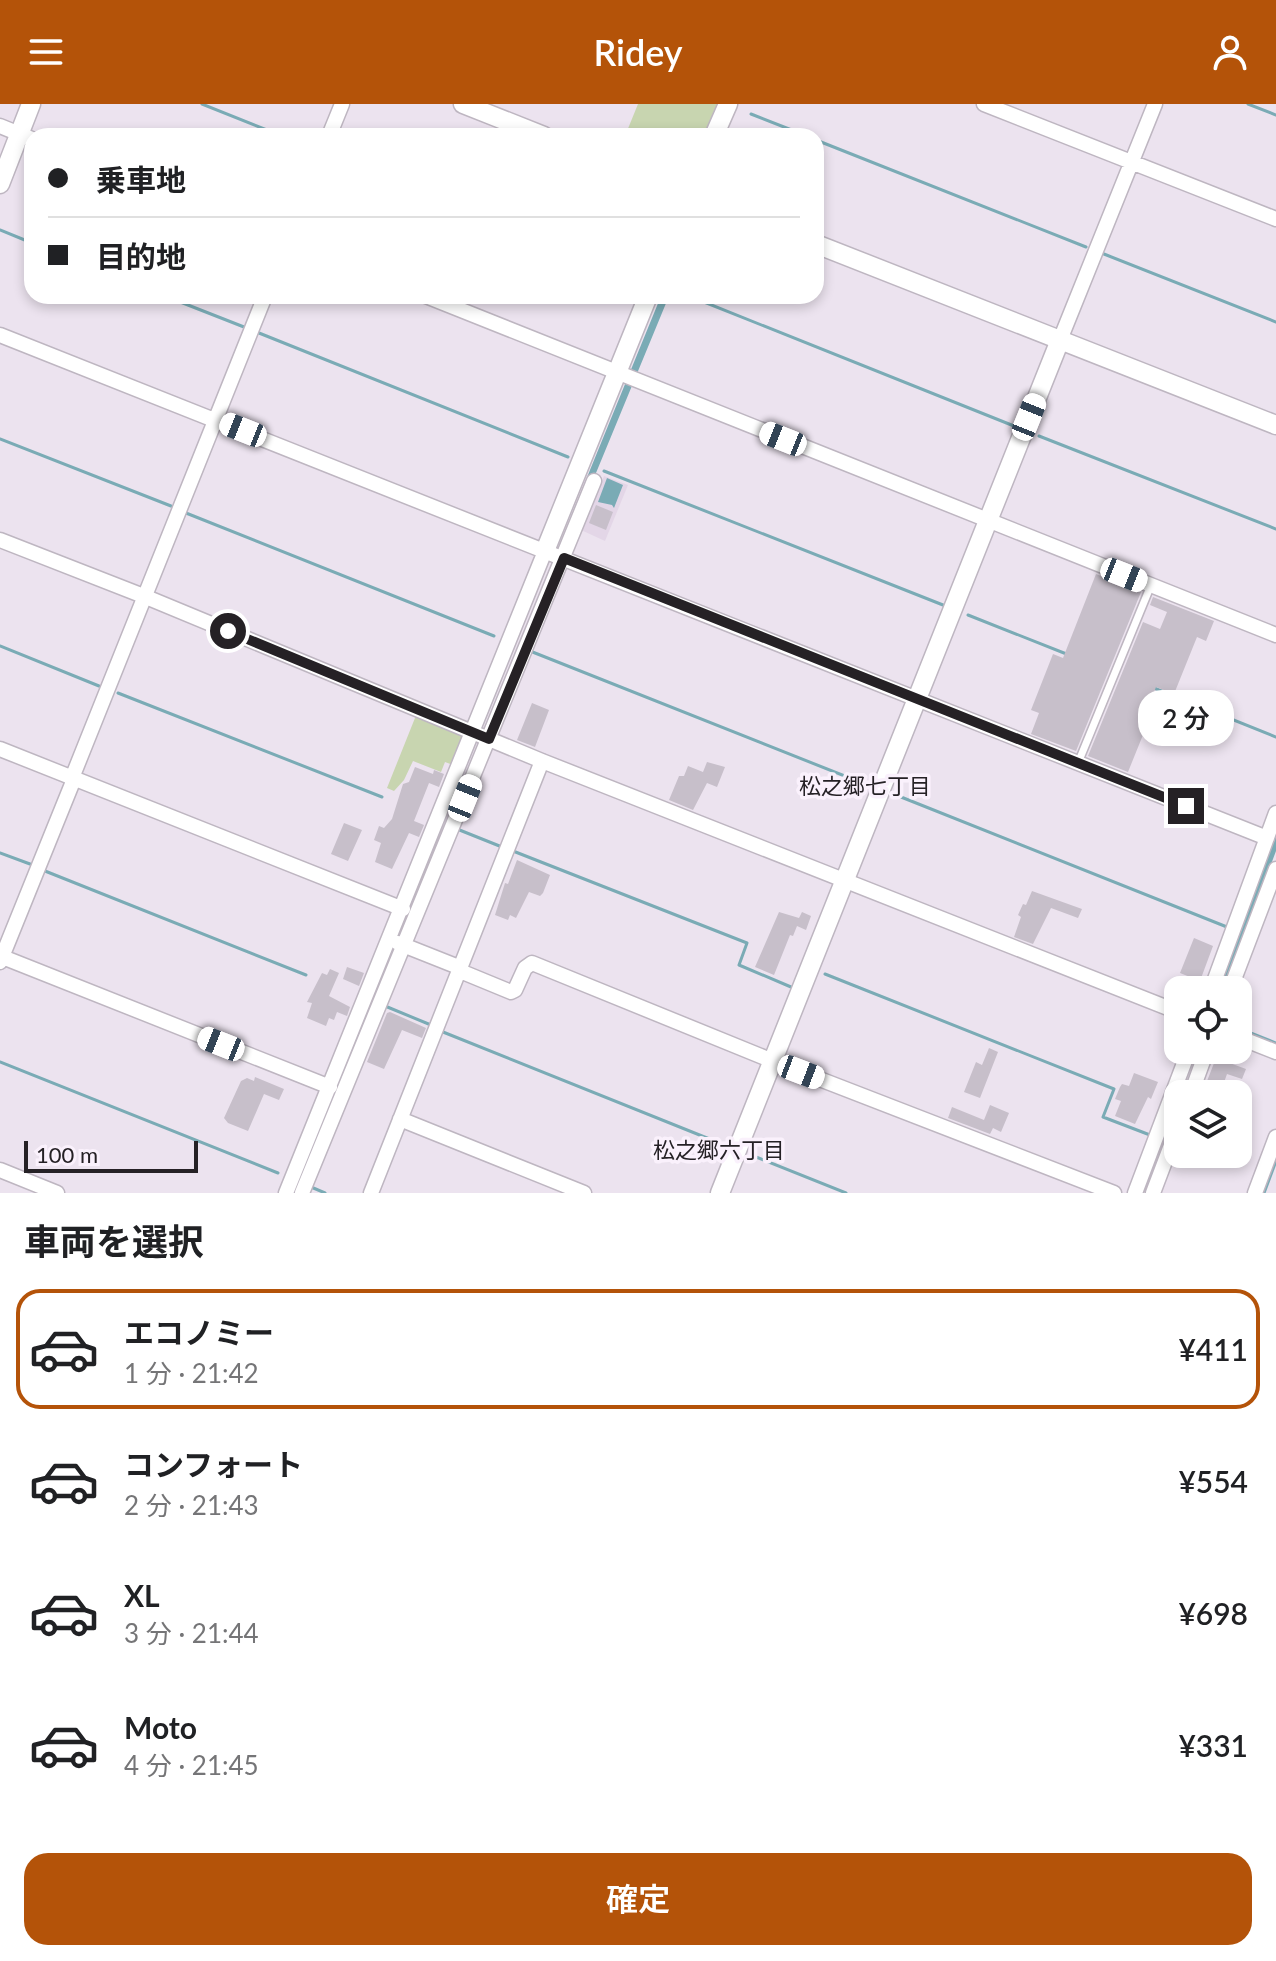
<!DOCTYPE html>
<html lang="ja">
<head>
<meta charset="utf-8">
<style>
  :root { --surface:#fff; --page:#f2f2f2; --text:#202124; --muted:#757577; --line:#e0e0e0; --accent:#b45309 }
  body { margin:0; font-family:Lato,"Noto Sans JP",sans-serif; background:var(--page); color:var(--text); height:100vh; display:flex; flex-direction:column; font-size:30px; white-space:nowrap }
  * { box-sizing:border-box; margin:0 }
  p { font-size:26px; color:var(--muted) }
  .icon { flex:none; width:44px; height:44px; fill:none; stroke:currentColor; stroke-width:2; stroke-linecap:round; stroke-linejoin:round }
  .map { position:relative; height:1089px; overflow:hidden }
  .details { display:flex; flex-direction:column; background:var(--surface); flex:1 }
  .details>* { flex:none }
  .top-card { position:absolute; left:24px; top:24px; width:800px; height:176px; border-radius:24px; box-shadow:0 4px 12px #0003; display:grid; align-content:center; height:176px; padding:0 24px; background:var(--surface) }
  .tools { position:absolute; left:1164px; top:872px; display:grid; gap:16px }
  .tools a { display:grid; place-items:center; width:88px; height:88px; border-radius:16px; background:var(--surface); box-shadow:0 4px 12px #0003; font-size:40px }
  .scale { position:absolute; left:24px; bottom:20px; width:174px; box-sizing:border-box; padding-left:8px; border:4px solid #252125; border-top:0; font-size:22px; line-height:28px; white-space:nowrap; color:#252125; -webkit-text-stroke:6px #faf1fc; paint-order:stroke }
  .end { position:absolute; width:36px; height:36px; margin:-18px; border:10px solid #252125; background:#fff; box-shadow:0 0 0 4px #fff }
  .from { border-radius:50% }
  .bubble { position:absolute; height:56px; border-radius:24px; background:var(--surface); box-shadow:0 4px 12px #0003; font-size:26px; font-weight:600; line-height:56px; text-align:center }
  .car { position:absolute; width:24px; height:48px; margin:-24px -12px; border-radius:10px; box-shadow:0 0 6px 2px #0007; background:linear-gradient(#fff 24%,#345 0 40%,#fff 0 76%,#345 0 86%,#fff 0) }
  .top-card b { display:flex; align-items:center; gap:28px; height:76px; font-size:30px }
  .top-card b+b { border-top:2px solid var(--line) }
  .top-card i { width:20px; height:20px; background:var(--text) }
  ul { padding:0; list-style:none }
  li { display:flex; align-items:center; gap:24px; height:120px; margin:0 16px 12px; padding:0 8px; border:4px solid transparent; border-radius:24px }
  li div { flex:1 }
  li b { display:block; font-size:30px }
  li em { font-style:normal; font-weight:600 }
  li.selected { border-color:var(--accent) }
  li>.icon { width:72px; height:72px; stroke-width:1.5 }
  h2 { padding:0 24px; font-size:36px; line-height:96px }
  .action { display:flex; gap:16px; margin-top:auto; padding:16px 24px }
  .action a { flex:1; height:92px; border-radius:24px; background:var(--accent); color:#fff; font-size:32px; font-weight:600; line-height:92px; text-align:center }
  header { display:flex; justify-content:space-between; align-items:center; height:104px; padding:0 24px; background:var(--accent); color:#fff; font-size:36px; font-weight:600 }
  .map>svg:first-child { display:block }
  .built { fill:#e3d6e7 }
  .green { fill:#c8d5b0 }
  .water { fill:#7aabb5 }
  .lines { fill:none; stroke-linecap:round; stroke-linejoin:round }
  .stream { stroke:#7aabb5; stroke-width:3 }
  .building { fill:#c7bfca }
  .lane-casing { stroke:#beb6c1; stroke-width:10 }
  .street-casing { stroke:#beb6c1; stroke-width:17 }
  .secondary-casing { stroke:#beb6c1; stroke-width:21 }
  .lane { stroke:#fff; stroke-width:7 }
  .street { stroke:#fff; stroke-width:14 }
  .secondary { stroke:#fff; stroke-width:18 }
  .route { stroke:#252125; stroke-width:10 }
  .labels { text-anchor:middle; dominant-baseline:central; stroke-width:7; stroke-linejoin:round; paint-order:stroke }
  .neighbourhood-label { font-size:22px; fill:#252125; stroke:#faf1fc }
</style>
</head>
<body>
<header><svg class="icon" aria-label="menu" viewBox="0 0 24 24"><path d="M4 6h16M4 12h16M4 18h16"/></svg>Ridey<svg class="icon" aria-label="person" viewBox="0 0 24 24"><circle cx="12" cy="8" r="4"/><path d="M4 21q1-7 8-7t8 7"/></svg></header>
<div class="map">
<svg width="1276" height="1089" viewBox="0 0 1276 1089">
  <rect width="100%" height="100%" fill="#ece3ef"/>
  <path class="built" d="M604,372L628,381L605,437L581,426Z"/>
  <path class="green" d="M638,0H720L707,32H625Z
    M417,609L465,632L453,661L445,658L441,668L413,657L404,676L394,687L387,684Z"/>
  <path class="water" d="M661,192H669L299,1089H295Z
    M607,374L623,381L614,404L612,401L598,398Z
    M1276,731V747L1224,886H1218Z"/>
  <g class="lines">
    <path class="stream" d="M202,0L282,32
      M1248,0L1276,11
      M751,10L807,32
      M816,36L1086,143
      M0,126L32,139
      M1104,150L1276,218
      M165,192L244,223
      M689,192L1014,322
      M259,229L568,353
      M1039,332L1276,425
      M0,335L171,402
      M604,367L943,501
      M186,409L494,532
      M968,511L1069,551
      M0,542L99,582
      M530,547L870,682
      M1154,584L1276,633
      M118,589L382,693
      M896,691L1227,823
      M457,725L502,743
      M513,747L747,839L739,861L791,883
      M0,749L30,760
      M45,767L306,871
      M825,870L1114,985L1103,1013L1150,1031
      M385,902L431,921
      M1238,924L1276,939
      M443,928L727,1042
      M0,958L278,1069
      M751,1051L846,1089
      M311,1083L325,1089
      M1264,1089L1276,1057"/>
  </g>
  <path class="building" d="M596,401L613,408L606,426L589,419Z
    M1096,470L1141,488L1076,647L1031,630L1039,609L1031,606L1053,550L1063,554Z
    M1153,493L1214,517L1206,537L1197,533L1174,590L1156,583L1144,614L1149,616L1128,668L1088,652L1143,518L1160,525L1167,508L1150,501Z
    M532,599L549,606L535,643L517,636Z
    M707,658L725,663L717,683L707,679L693,706L669,696L679,672H684L688,662L703,668Z
    M415,663L433,670L434,666L444,670L439,683L429,679L414,717L424,721L419,733L409,729L392,765L375,758L381,739L374,736L379,722L384,724L392,715L403,680L409,678Z
    M344,719L362,726L348,757L331,750Z
    M517,756L550,771L543,789L540,792L529,788L516,814L510,811L508,816L495,811L505,779L508,780Z
    M1032,787L1082,805L1078,814L1051,804L1033,840L1014,833L1021,813L1018,811L1023,800L1026,801Z
    M779,808L799,814L802,808L811,812L806,826L797,822L793,832L790,831L774,871L755,863Z
    M1194,834L1213,842L1200,877L1180,869Z
    M347,863L364,869L359,882L343,875Z
    M330,865L339,869L329,892L350,903L347,912L337,908L334,916L329,914L326,922L307,914L312,899L307,898L322,869L327,871Z
    M390,908L426,924L422,934L402,926L384,965L367,958L387,909Z
    M989,944L998,948L980,994L964,988L976,958L982,961Z
    M1216,954L1246,965L1242,975L1227,970L1220,990H1202Z
    M1134,969L1158,978L1151,995L1148,993L1135,1020L1115,1012L1121,997L1115,995L1120,983L1122,980L1129,982Z
    M255,973L284,985L279,996L264,990L248,1027L228,1019L224,1014L241,977L247,974L254,977Z
    M990,1001L1009,1009L1001,1028L993,1024L990,1030L948,1014L952,1003L984,1016Z"/>
  <g class="lines">
    <defs>
      <path id="lane" d="M1078,659L1151,481"/>
      <path id="street" d="M984,0L1276,115
        M0,22L32,35
        M329,32L342,0
        M426,192L1276,531
        M0,231L1267,734
        M1060,236L1155,0
        M0,436L146,493L542,657L1178,908
        M0,645L403,805
        M72,674L265,192
        M398,839L461,864
        M0,852L330,983
        M0,858L74,675
        M460,867L511,888L515,886L525,864L532,859L773,957L1114,1089
        M1211,886L1276,709
        M1230,886L1276,765
        M1238,933L1276,948
        M1191,990L1207,946
        M400,1015L584,1089
        M0,1066L57,1089
        M286,1089L545,447
        M302,1089L594,377
        M371,1089L542,657
        M1135,1089L1189,946
        M1153,1089L1178,1023
        M1255,1089L1276,1033"/>
      <path id="secondary" d="M463,0L544,32
        M714,32L728,0
        M0,80L31,0
        M816,140L1276,321
        M545,447L648,192
        M720,1089L1060,236"/>
    </defs>
    <use href="#lane" class="lane-casing"/>
    <use href="#street" class="street-casing"/>
    <use href="#secondary" class="secondary-casing"/>
    <use href="#lane" class="lane"/>
    <use href="#street" class="street"/>
    <use href="#secondary" class="secondary"/>
  </g>
  <g class="lines">
    <path class="route" d="M228,527L489,635L564,454L1186,702"/>
  </g>
  <g class="labels">
    <g class="neighbourhood-label">
      <text x="865" y="681">松之郷七丁目</text>
      <text x="719" y="1045">松之郷六丁目</text>
    </g>
  </g>
</svg>
<div class="tools">
<a><svg class="icon" aria-label="locate" viewBox="0 0 24 24"><circle cx="12" cy="12" r="6"/><path d="M12 2v4M12 18v4M2 12h4M18 12h4"/></svg></a>
<a><svg class="icon" aria-label="layers" viewBox="0 0 24 24"><path d="M12 4l9 5-9 5-9-5zM3 14l9 5 9-5"/></svg></a>
</div>
<div class="scale">100 m</div>
<i class="end from" style="left:228px;top:527px"></i>
<i class="end" style="left:1186px;top:702px"></i>
<div class="bubble" style="left:1138px;top:586px;width:96px">2 分</div>
<i class="car" style="left:1029px;top:313px;rotate:22deg"></i>
<i class="car" style="left:243px;top:326px;rotate:292deg"></i>
<i class="car" style="left:783px;top:335px;rotate:292deg"></i>
<i class="car" style="left:1124px;top:471px;rotate:112deg"></i>
<i class="car" style="left:465px;top:694px;rotate:22deg"></i>
<i class="car" style="left:221px;top:940px;rotate:292deg"></i>
<i class="car" style="left:801px;top:968px;rotate:111deg"></i>
<div class="top-card">
<b><i class="from"></i>乗車地</b>
<b><i></i>目的地</b>
</div>
</div>
<section class="details">
<h2>車両を選択</h2>
<ul>
<li class="selected"><svg class="icon" aria-label="car" viewBox="0 0 24 24"><path d="M5 17H2v-5l4-1 3-4h7l3 4 3 1v5h-3M9 17h6M6 11h13"/><circle cx="7" cy="17" r="2"/><circle cx="17" cy="17" r="2"/></svg><div><b>エコノミー</b><p>1 分 · 21:42</p></div><em>¥411</em></li>
<li><svg class="icon" aria-label="car" viewBox="0 0 24 24"><path d="M5 17H2v-5l4-1 3-4h7l3 4 3 1v5h-3M9 17h6M6 11h13"/><circle cx="7" cy="17" r="2"/><circle cx="17" cy="17" r="2"/></svg><div><b>コンフォート</b><p>2 分 · 21:43</p></div><em>¥554</em></li>
<li><svg class="icon" aria-label="car" viewBox="0 0 24 24"><path d="M5 17H2v-5l4-1 3-4h7l3 4 3 1v5h-3M9 17h6M6 11h13"/><circle cx="7" cy="17" r="2"/><circle cx="17" cy="17" r="2"/></svg><div><b>XL</b><p>3 分 · 21:44</p></div><em>¥698</em></li>
<li><svg class="icon" aria-label="car" viewBox="0 0 24 24"><path d="M5 17H2v-5l4-1 3-4h7l3 4 3 1v5h-3M9 17h6M6 11h13"/><circle cx="7" cy="17" r="2"/><circle cx="17" cy="17" r="2"/></svg><div><b>Moto</b><p>4 分 · 21:45</p></div><em>¥331</em></li>
</ul>
<div class="action"><a>確定</a></div>
</section>
</body>
</html>
